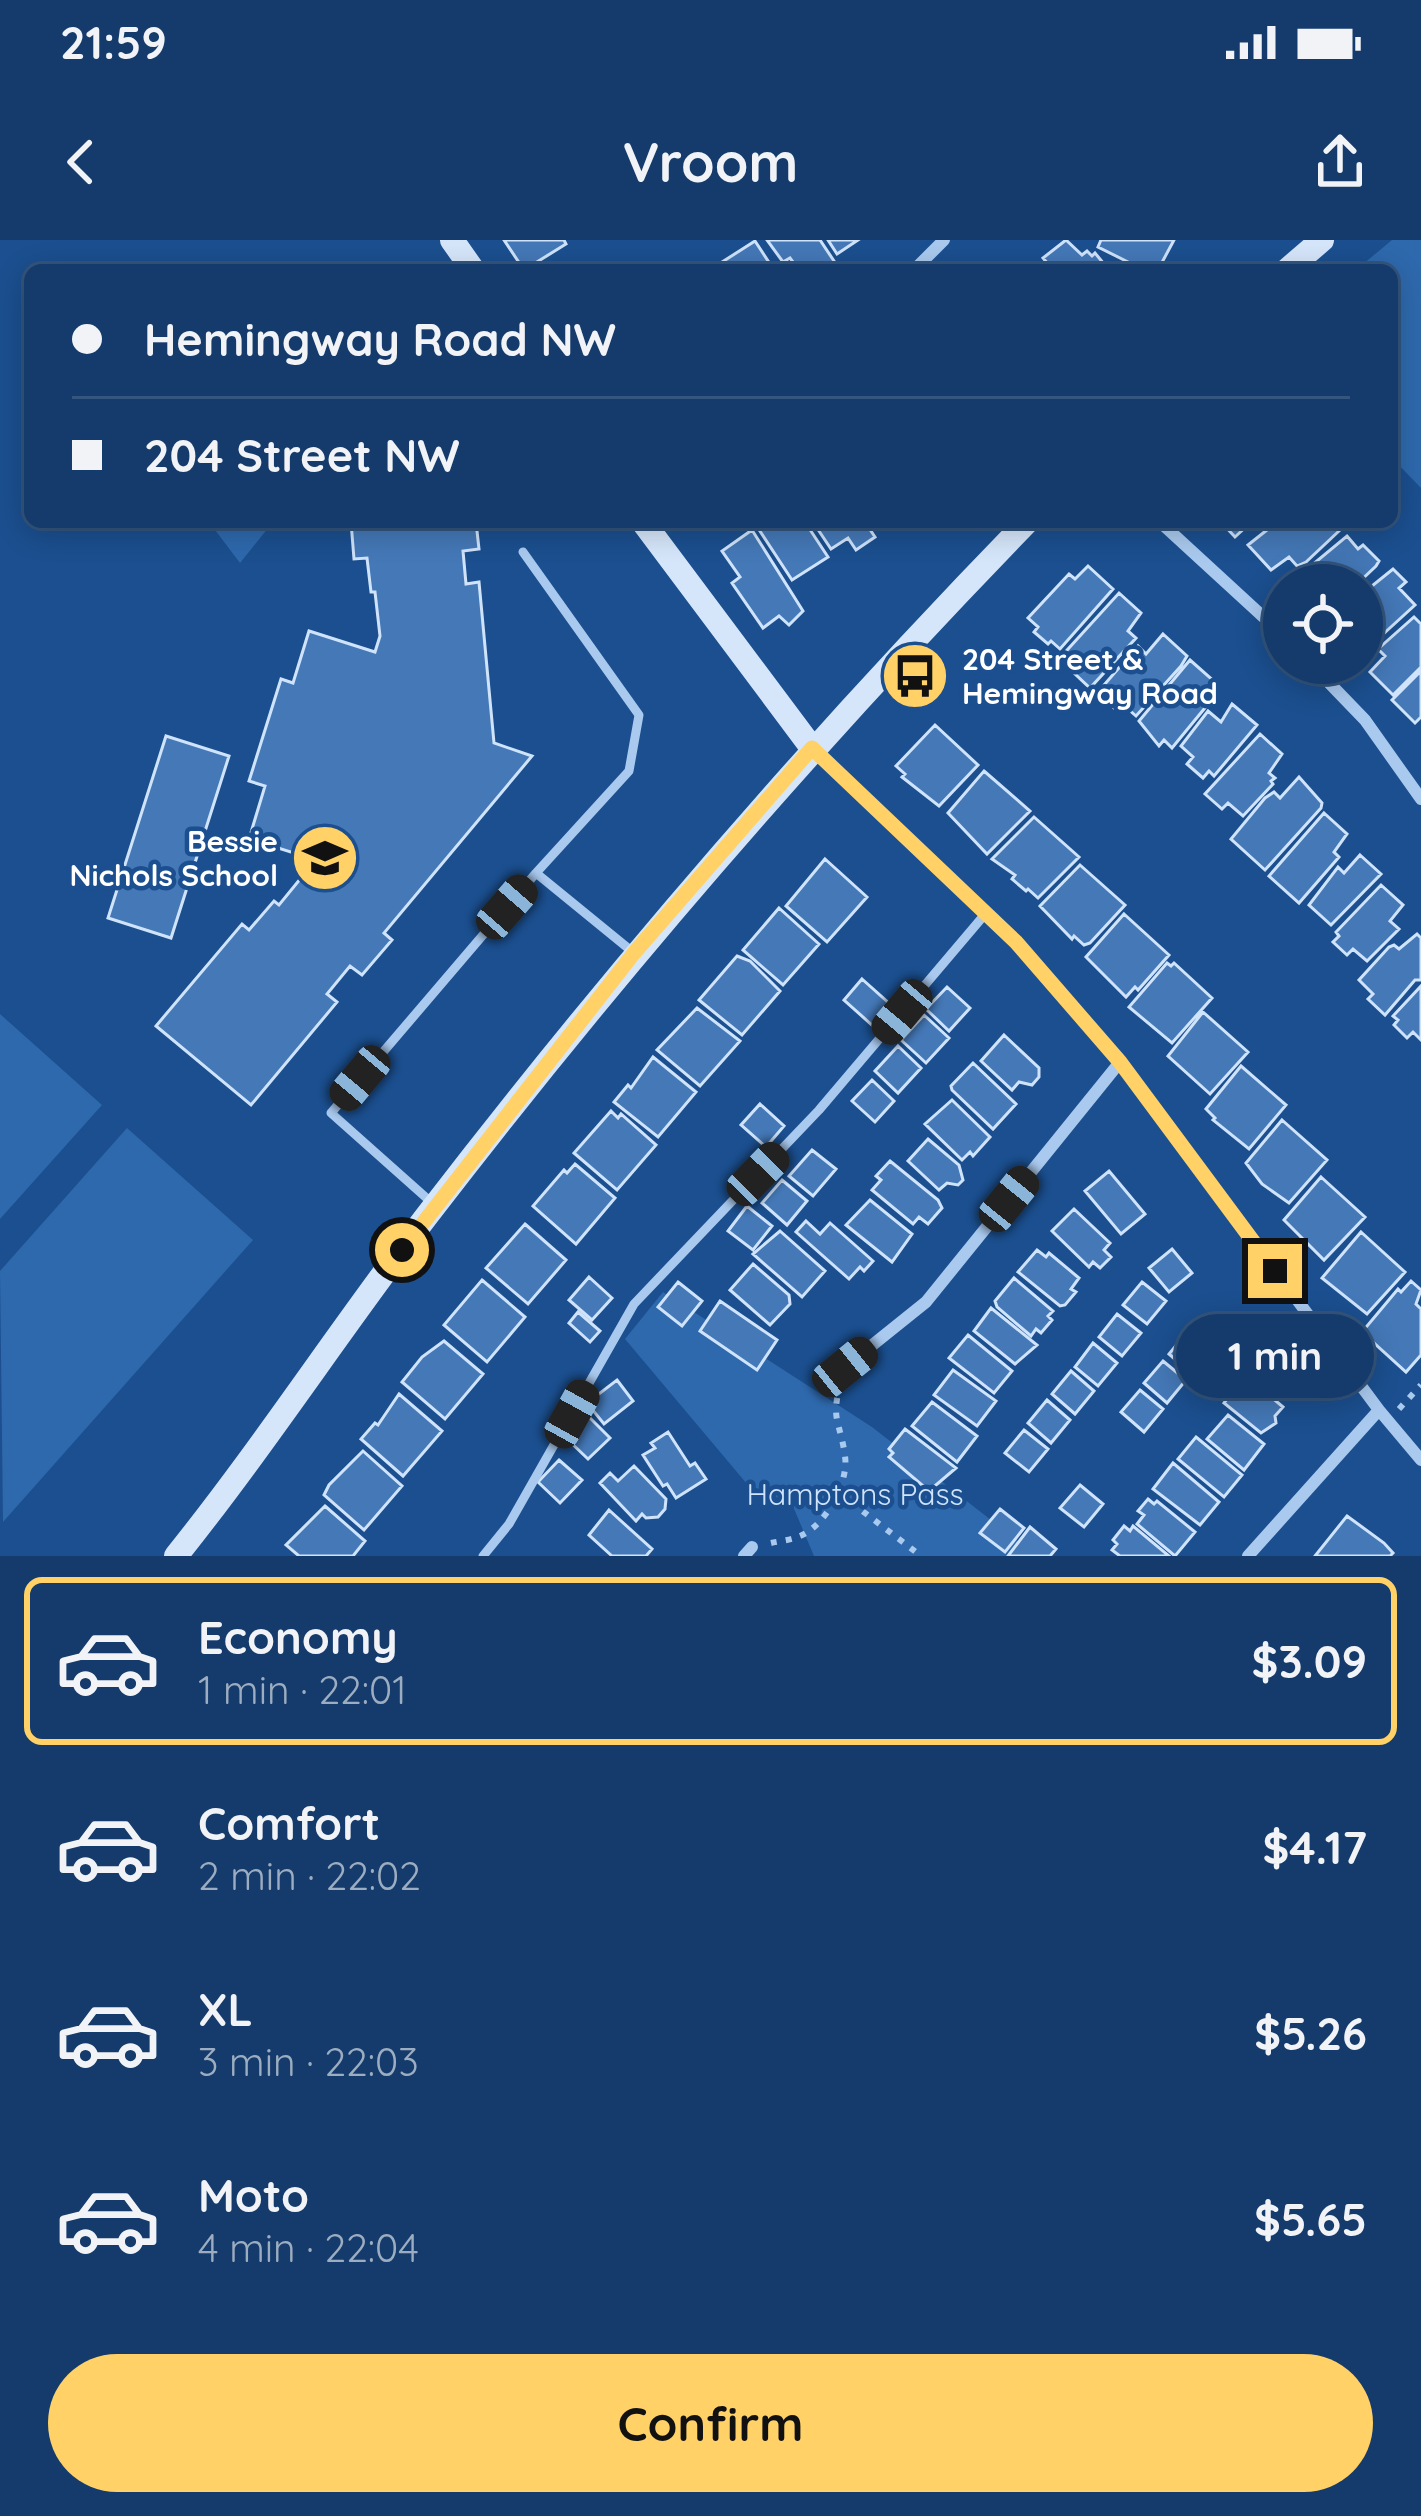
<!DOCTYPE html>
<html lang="en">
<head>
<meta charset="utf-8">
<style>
  :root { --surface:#143b6b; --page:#214673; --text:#f1f3f6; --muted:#9dadc1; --line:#33557e; --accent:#ffd166 }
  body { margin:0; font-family:Quicksand,sans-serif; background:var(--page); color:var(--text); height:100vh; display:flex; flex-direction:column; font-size:45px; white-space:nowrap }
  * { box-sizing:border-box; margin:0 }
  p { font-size:39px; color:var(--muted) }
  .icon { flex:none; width:66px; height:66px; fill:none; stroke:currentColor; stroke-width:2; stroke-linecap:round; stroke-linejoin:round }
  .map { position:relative; height:1316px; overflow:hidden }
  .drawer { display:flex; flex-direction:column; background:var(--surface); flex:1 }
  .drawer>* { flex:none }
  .guide { position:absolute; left:24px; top:24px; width:1374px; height:264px; border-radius:18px; box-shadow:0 6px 30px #0003,0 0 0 3px var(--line); display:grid; align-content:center; height:264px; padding:0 48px; background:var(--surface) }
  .controls { position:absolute; left:1263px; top:324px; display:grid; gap:24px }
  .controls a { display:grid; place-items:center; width:120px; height:120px; border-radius:50%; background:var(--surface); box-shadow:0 6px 30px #0003,0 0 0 3px var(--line); font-size:60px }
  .end { position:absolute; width:54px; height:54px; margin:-27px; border:15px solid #ffd166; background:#111; box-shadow:0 0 0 6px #111 }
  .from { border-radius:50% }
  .bubble { position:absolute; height:84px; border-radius:42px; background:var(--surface); box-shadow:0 6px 30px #0003,0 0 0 3px var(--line); font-size:39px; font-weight:700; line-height:84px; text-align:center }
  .car { position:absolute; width:36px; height:72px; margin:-36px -18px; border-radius:15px; box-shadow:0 0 9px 3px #0007; background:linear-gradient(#222 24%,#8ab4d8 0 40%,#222 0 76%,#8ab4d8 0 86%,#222 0) }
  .guide b { display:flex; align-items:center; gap:42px; height:114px; font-size:45px }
  .guide b+b { border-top:3px solid var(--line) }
  .guide i { width:30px; height:30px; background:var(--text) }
  ul { padding:21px 0 0; list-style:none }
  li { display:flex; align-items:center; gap:36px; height:168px; margin:0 24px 18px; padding:0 24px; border:6px solid transparent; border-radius:18px }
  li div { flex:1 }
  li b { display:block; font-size:45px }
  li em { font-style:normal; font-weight:700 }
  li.current { border-color:var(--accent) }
  li>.icon { width:108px; height:108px; stroke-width:1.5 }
  .action { display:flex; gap:24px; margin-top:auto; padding:24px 48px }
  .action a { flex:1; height:138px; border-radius:72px; background:var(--accent); color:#111; font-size:48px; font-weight:700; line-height:138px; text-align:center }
  .status { display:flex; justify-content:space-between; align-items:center; height:84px; padding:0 60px; background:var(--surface); direction:ltr }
  .status svg { height:33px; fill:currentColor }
  header { display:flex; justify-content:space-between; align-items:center; height:156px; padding:0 48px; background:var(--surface); font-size:54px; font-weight:700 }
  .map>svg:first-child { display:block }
  .green { fill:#2e69ad }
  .building { fill:#4478b7; stroke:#cfe3fa; stroke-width:3 }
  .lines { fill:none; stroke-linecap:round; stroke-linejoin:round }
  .path { stroke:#a9c9ee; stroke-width:6; stroke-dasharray:6 9; stroke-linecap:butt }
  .lane { stroke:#a9c9ee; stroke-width:9 }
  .street { stroke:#a9c9ee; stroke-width:12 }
  .secondary { stroke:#d6e6fa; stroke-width:24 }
  .route { stroke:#ffd166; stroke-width:15 }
  .labels { text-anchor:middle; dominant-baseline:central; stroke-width:9; stroke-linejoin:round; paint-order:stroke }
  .poi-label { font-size:30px; font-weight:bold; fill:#fff; stroke:#1b4f8f; text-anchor:start }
  .park-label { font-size:30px; fill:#cfe3fa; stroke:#1b4f8f }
</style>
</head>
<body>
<div class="status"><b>21:59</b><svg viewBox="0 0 49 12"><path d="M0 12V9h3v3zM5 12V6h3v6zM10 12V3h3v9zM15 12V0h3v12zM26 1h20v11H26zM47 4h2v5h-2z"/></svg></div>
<header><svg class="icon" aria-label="back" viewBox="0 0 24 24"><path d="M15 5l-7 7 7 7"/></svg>Vroom<svg class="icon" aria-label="share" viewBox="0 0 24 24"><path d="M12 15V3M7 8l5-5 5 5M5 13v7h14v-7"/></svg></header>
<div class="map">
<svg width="1421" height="1316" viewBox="0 0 1421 1316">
  <rect width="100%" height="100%" fill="#1b4f8f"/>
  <path class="green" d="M1392,0H1421V248L1392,218V30H1356Z
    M209,282H273L240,323Z
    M0,774L102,865L0,979Z
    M127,888L253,1000L3,1282L0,1031Z
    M663,1052L872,1187L1037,1316H814L792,1264L747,1244L625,1099Z"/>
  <path class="building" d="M504,0H564L566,4L524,30Z
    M767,0H820L836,24L826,30H799L790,18L783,22Z
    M828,0H858L837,14Z
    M1066,0L1082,15L1087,11L1092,16L1095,13L1109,30H1053L1043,18Z
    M1101,0H1174L1159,28L1151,24L1144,30L1098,7Z
    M755,1L774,30H723L719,24Z
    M351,282H476L479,309L463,311L466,344L479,342L494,503L532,516L384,693L392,700L362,735L350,726L327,754L337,762L251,865L156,786L242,684L249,690L274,661L279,665L301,638L307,617L249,599L265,546L249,541L281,439L293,443L309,391L375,412L380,396L375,352H371L367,318L354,319Z
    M754,282H790L794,286L805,282L828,317L792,340Z
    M813,282H865L875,297L856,310L848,298L831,309Z
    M1221,282H1268L1257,289L1248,285L1235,297Z
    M1277,282H1331L1339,291L1306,322L1297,326L1289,317L1271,330L1248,305Z
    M752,290L803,371L789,385L779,376L763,388L732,343L740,337L722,311Z
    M1347,296L1358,309L1363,305L1379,321L1376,326L1356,345H1307L1313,339L1306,330Z
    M1088,326L1113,349L1060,409L1051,401L1048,404L1034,392L1038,387L1028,378L1069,334L1075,339Z
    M1393,329L1406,342L1399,348L1415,365L1380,397L1372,400L1366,393L1362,397V354Z
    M1119,353L1141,373L1128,391L1136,398L1090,448L1059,419Z
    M1414,377L1421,384V427L1393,455L1370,432L1385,416L1378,409Z
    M1163,394L1187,416L1181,426L1136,476L1119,461L1114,468L1097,453L1138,406L1146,414Z
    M1190,420L1215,442L1204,454L1209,463L1172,508L1164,500L1159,506L1139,481Z
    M1421,431V477L1415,483L1392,460Z
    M1232,464L1257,485L1214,536L1209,531L1203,538L1187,524L1193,517L1181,506L1208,471L1221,482Z
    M935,485L978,525L939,566L902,537L905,534L896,526Z
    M1260,494L1282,514L1269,533L1275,538L1271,541L1273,544L1243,576L1228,563L1222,569L1205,554Z
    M166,496L229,516L171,698L108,678Z
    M984,531L1030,571L987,614L948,573Z
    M1299,537L1322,563L1321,568L1265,630L1231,599L1265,558L1274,552L1280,558Z
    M1324,573L1347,594L1334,612L1339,617L1299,663L1269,636Z
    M1034,577L1079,617L1038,658L1028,649L1026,651L1012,639L1015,635L992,619Z
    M1360,615L1381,634L1331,685L1309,665L1338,627L1344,633Z
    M825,619L867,657L827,702L786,666Z
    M1080,625L1125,665L1090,703L1084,705L1074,696L1072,699L1040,666Z
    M1381,645L1403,665L1390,681L1399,689L1367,721L1353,709L1347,715L1333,702L1339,696L1336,692Z
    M779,668L819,704L783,745L743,710Z
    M1124,674L1169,715L1138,750L1135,747L1126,757L1086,717Z
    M1417,694L1421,698V740H1415L1385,775L1368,759L1373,754L1359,740L1389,707L1394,705L1399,709Z
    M737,716L750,721L780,751L742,795L699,760Z
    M1167,723L1171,726L1174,723L1212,758L1172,803L1129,767Z
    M862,739L891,765L873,786L844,760Z
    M1421,746V800L1413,792L1407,798L1394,785L1398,780L1393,776Z
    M947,747L970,768L949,791L926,769Z
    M697,768L740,801L700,846L657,810Z
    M1203,772L1248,812L1210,854L1168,816Z
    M924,775L949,798L926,823L901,800Z
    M1004,795L1039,828V837L1032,845L1019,842L1012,850L981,821Z
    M898,806L921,828L898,853L875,831Z
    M653,817L696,852L658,897L614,862L628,845L631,848Z
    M973,823L1016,864L993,889L952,850L951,846Z
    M1241,826L1286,865L1249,909L1213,880L1215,878L1206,869Z
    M872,840L894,861L875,882L852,861Z
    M952,860L990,897L973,916L970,912L962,920L925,884Z
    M760,864L784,886L766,907L741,885Z
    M611,871L618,878L621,874L656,905L617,950L574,913Z
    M1282,880L1327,920L1289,963L1262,944L1246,923Z
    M928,899L959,925L963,940L958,945L947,943L939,950L908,921Z
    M812,910L836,929L813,956L789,936Z
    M890,921L938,960L942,968L928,984L919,977L913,984L872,950L881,940L876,936Z
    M575,924L615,958L576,1004L533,966L564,930L567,933Z
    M1109,931L1145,974L1121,994L1085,951Z
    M1321,937L1365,977L1324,1020L1284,980Z
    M782,940L807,961L787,985L762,963Z
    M870,960L912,994L892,1022L846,985Z
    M747,966L772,986L753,1010L728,991Z
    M1074,969L1110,1003L1104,1010L1111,1017L1100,1028L1093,1022L1089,1027L1052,991Z
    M806,981L820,994L830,983L873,1021L864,1031L860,1027L849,1039L796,992Z
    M525,984L566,1020L528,1064L486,1028Z
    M780,991L825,1031L802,1057L753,1014Z
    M1361,992L1405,1032L1367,1074L1322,1038Z
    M1172,1009L1192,1033L1169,1052L1149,1028Z
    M1037,1010L1046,1017L1049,1013L1079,1038L1071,1049L1076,1052L1065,1065L1060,1066L1018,1032Z
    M753,1024L789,1055L790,1064L770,1085L730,1050Z
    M589,1037L612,1058L592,1080L569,1060Z
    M1014,1038L1053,1071L1048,1076L1052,1080L1041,1093L1036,1089L1031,1096L997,1067L995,1061Z
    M482,1040L525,1077L487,1122L444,1085Z
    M1411,1041L1421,1050L1416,1064L1421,1069V1115L1406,1132L1362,1092L1398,1049L1401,1052Z
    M678,1042L702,1061L682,1086L658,1067Z
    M1142,1042L1166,1061L1147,1084L1123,1065Z
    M720,1061L777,1100L757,1130L700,1091Z
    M991,1068L1037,1105L1015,1124L974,1091Z
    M578,1072L600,1091L590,1102L569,1083Z
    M1117,1074L1141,1093L1122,1116L1099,1097Z
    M1188,1091L1211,1111L1192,1134L1169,1114Z
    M968,1095L1012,1131L994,1153L949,1118Z
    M444,1101L483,1134L445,1179L402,1142L422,1117Z
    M1093,1103L1117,1123L1098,1146L1075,1127Z
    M1163,1121L1186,1140L1167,1163L1144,1143Z
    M953,1130L996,1161L977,1186L934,1155Z
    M1071,1131L1094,1151L1075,1174L1052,1154Z
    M1245,1135L1283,1167L1275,1176L1276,1183L1261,1193L1224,1163Z
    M617,1140L633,1161L604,1184L587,1163Z
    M1140,1150L1163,1169L1144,1192L1121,1172Z
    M399,1154L442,1191L403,1236L361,1199L375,1183L378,1185Z
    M1047,1160L1070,1180L1051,1203L1028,1183Z
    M932,1162L977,1196L957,1222L912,1186Z
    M587,1175L610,1198L588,1219L565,1197Z
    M1228,1175L1264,1204L1244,1230L1207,1199Z
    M905,1189L956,1228L929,1251L889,1217L893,1213L889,1209Z
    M1024,1190L1048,1209L1029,1232L1005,1213Z
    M668,1192L690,1226L695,1223L706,1239L676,1258L667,1244L663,1246L643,1215L655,1208L651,1203Z
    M1196,1197L1242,1235L1224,1257L1178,1219Z
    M363,1211L402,1246L364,1290L324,1255L329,1245Z
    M559,1220L582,1240L560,1263L538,1242Z
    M1173,1223L1219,1262L1200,1285L1153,1249Z
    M634,1226L666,1259L665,1269L658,1277L646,1278L642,1274L636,1281L600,1243L610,1233L618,1241Z
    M1080,1245L1103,1264L1084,1287L1060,1268Z
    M1148,1259L1154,1264L1157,1261L1195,1292L1175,1316L1137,1284L1144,1275L1138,1271Z
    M325,1266L365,1301L353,1316H299L286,1305Z
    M1000,1269L1024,1288L1005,1312L980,1293Z
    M609,1270L652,1309L646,1316H612L589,1295Z
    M1347,1276L1384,1303L1393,1313L1390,1316H1315Z
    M1124,1286L1130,1291L1133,1286L1169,1316H1120L1112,1310L1117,1304L1113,1300Z
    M1030,1287L1056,1309L1050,1316H1008Z"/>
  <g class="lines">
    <path class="path" d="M1399,1169L1421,1145
      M839,1253L921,1316
      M771,1303C780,1301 792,1300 800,1296C825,1286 849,1243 845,1216C840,1180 830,1180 841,1142"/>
    <path class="lane" d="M523,312L639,475L629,531L536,633L634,713
      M431,962L331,873L536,633
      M483,1316L509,1284L634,1064L819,870L986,673"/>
    <path class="street" d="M914,30L944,0
      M1160,282L1284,396
      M1310,423L1365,480L1421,559
      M813,509L1015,702L1120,822L1379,1170L1421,1220
      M845,1127L926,1062L1120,822
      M744,1316L752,1307
      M1248,1316L1379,1170"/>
    <path class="secondary" d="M452,0L473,30
      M1287,30L1322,0
      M643,282L812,508
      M176,1316C265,1205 342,1086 429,973C615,731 814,501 1027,282"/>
  </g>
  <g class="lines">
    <path class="route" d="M402,1010L634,713L812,508L1016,702L1120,822L1275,1031"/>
  </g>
  <defs>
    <symbol id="bus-disc" viewBox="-11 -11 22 22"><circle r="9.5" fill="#ffd166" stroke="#1b4f8f"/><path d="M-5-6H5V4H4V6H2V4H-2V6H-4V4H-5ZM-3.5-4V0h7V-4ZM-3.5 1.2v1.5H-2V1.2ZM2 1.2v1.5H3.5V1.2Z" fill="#111"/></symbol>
    <symbol id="school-disc" viewBox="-11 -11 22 22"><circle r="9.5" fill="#ffd166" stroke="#1b4f8f"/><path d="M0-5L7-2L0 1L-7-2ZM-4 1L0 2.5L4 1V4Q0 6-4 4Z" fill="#111"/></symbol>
  </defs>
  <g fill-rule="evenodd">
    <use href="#bus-disc" x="877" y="398" width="76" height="76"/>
    <use href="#school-disc" x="287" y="580" width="76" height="76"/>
  </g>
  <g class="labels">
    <g class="poi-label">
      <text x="962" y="419">204 Street &amp;<tspan x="962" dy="34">Hemingway Road</tspan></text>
      <text x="278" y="601" text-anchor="end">Bessie<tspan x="278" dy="34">Nichols School</tspan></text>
    </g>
    <g class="park-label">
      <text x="855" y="1254">Hamptons Pass</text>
    </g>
  </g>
</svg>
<div class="controls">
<a><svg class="icon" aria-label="locate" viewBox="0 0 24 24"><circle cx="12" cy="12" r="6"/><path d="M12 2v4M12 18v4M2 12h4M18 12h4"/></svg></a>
</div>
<i class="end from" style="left:402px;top:1010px"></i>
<i class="end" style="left:1275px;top:1031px"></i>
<div class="bubble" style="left:1176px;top:1074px;width:198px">1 min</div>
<i class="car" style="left:507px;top:667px;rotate:41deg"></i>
<i class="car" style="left:902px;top:772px;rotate:220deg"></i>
<i class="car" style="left:360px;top:838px;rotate:220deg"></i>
<i class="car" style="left:758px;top:934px;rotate:44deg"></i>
<i class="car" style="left:1009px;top:959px;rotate:39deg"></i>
<i class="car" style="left:845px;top:1127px;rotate:51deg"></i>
<i class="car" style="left:572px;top:1174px;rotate:29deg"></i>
<div class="guide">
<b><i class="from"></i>Hemingway Road NW</b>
<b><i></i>204 Street NW</b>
</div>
</div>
<section class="drawer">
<ul>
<li class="current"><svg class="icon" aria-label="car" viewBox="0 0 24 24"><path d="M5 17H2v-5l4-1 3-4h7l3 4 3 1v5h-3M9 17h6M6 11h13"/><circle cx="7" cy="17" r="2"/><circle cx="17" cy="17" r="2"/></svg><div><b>Economy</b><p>1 min · 22:01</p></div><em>$3.09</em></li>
<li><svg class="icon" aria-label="car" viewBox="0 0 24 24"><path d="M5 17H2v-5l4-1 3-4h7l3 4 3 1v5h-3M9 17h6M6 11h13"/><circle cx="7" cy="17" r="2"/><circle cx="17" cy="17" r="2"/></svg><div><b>Comfort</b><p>2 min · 22:02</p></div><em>$4.17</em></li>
<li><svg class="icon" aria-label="car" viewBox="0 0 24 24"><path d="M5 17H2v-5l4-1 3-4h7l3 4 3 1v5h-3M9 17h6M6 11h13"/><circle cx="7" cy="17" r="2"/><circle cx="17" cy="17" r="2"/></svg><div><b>XL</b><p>3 min · 22:03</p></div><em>$5.26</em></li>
<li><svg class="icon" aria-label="car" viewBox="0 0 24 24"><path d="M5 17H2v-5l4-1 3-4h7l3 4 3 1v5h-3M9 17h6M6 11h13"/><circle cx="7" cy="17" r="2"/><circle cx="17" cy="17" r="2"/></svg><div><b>Moto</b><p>4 min · 22:04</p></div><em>$5.65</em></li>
</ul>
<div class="action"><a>Confirm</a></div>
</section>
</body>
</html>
